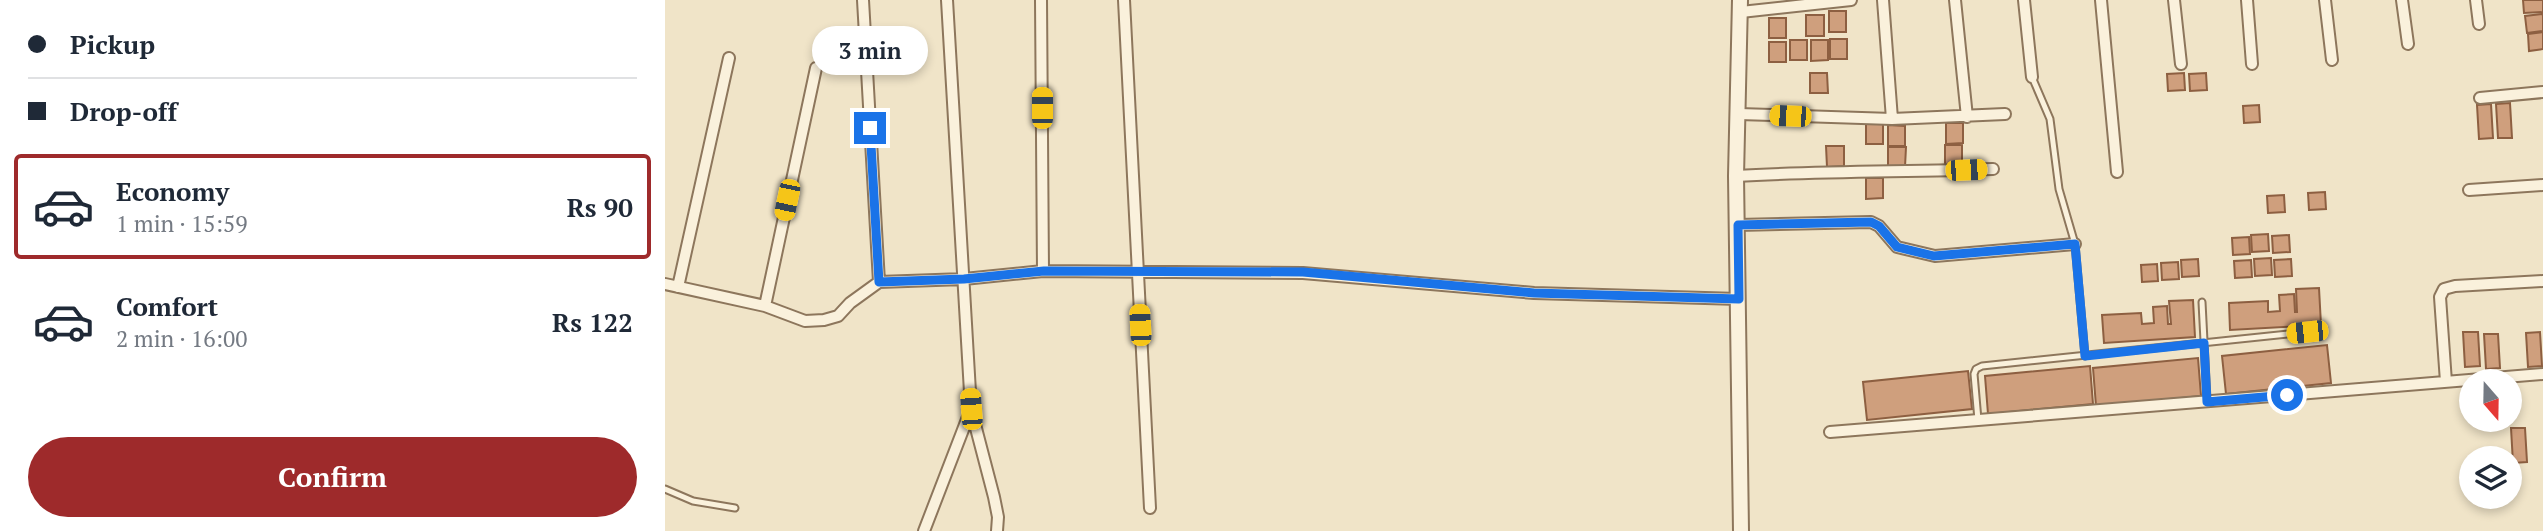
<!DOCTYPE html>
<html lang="en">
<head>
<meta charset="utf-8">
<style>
  :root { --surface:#fff; --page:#f2f2f3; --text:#1f2937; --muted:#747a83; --line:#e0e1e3; --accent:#9e2a2b }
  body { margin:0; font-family:"PT Serif",serif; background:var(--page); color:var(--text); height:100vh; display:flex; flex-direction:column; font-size:26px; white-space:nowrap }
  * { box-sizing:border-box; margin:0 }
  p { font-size:23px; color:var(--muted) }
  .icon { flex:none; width:38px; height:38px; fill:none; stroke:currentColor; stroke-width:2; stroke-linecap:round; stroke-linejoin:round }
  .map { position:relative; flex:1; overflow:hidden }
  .panel { display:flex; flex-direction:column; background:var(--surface); width:665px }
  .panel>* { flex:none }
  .hud { display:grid; align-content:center; height:154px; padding:0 28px; background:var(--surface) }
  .needle { width:46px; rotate:160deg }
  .fabs { position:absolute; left:1794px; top:369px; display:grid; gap:14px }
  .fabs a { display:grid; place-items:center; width:63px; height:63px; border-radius:50%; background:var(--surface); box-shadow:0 4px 10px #0003; font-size:35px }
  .end { position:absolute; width:32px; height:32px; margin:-16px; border:9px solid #1a73e8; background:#fff; box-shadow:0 0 0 4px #fff }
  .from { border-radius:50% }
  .bubble { position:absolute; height:49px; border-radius:24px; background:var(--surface); box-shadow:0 4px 10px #0003; font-size:23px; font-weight:700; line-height:49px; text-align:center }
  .car { position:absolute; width:21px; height:42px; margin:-21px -10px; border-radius:9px; box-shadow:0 0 5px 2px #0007; background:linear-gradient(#f5c518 24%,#345 0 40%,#f5c518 0 76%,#345 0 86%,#f5c518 0) }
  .hud b { display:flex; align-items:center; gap:24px; height:66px; font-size:26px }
  .hud b+b { border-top:2px solid var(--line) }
  .hud i { width:18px; height:18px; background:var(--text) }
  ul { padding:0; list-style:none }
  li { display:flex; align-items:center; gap:21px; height:105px; margin:0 14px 10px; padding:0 14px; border:4px solid transparent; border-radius:7px }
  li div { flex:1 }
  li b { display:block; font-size:26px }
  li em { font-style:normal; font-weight:700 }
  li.on { border-color:var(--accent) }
  li>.icon { width:63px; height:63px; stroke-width:1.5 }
  .cta { display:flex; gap:14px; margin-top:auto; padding:14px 28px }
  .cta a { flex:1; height:80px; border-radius:42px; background:var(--accent); color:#fff; font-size:28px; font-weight:700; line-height:80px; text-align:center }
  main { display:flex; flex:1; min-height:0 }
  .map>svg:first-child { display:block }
  .building { fill:#cf9f7d; stroke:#8d5f41; stroke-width:2 }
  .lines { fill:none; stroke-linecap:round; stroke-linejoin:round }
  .service-casing { stroke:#8d765c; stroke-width:9 }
  .minor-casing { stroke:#8d765c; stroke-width:14 }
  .tertiary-casing { stroke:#8d765c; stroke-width:18 }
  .service { stroke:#faf1dc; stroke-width:5 }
  .minor { stroke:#faf1dc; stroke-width:10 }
  .tertiary { stroke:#faf1dc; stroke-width:14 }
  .route { stroke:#1a73e8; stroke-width:9 }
</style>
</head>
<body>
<main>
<section class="panel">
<div class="hud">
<b><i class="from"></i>Pickup</b>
<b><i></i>Drop-off</b>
</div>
<ul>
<li class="on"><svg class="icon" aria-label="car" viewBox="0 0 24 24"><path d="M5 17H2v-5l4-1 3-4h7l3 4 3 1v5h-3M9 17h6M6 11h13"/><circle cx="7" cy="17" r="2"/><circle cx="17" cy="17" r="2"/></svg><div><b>Economy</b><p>1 min · 15:59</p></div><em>Rs 90</em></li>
<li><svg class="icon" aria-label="car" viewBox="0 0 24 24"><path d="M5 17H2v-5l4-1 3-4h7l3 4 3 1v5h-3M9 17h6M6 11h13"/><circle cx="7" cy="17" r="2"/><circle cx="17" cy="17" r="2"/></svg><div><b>Comfort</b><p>2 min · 16:00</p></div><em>Rs 122</em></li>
</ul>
<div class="cta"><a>Confirm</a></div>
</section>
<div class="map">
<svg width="1878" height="531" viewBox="0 0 1878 531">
  <rect width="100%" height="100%" fill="#f0e4c8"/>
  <path class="building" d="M1858,0H1878V12L1859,13Z
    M1164,11H1181V32H1164Z
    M1878,14V31L1862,33L1860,16Z
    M1141,15H1159V36H1141Z
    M1104,18H1121V38H1104Z
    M1878,32V49L1864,51L1863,34Z
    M1165,39H1182V59H1165Z
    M1125,40H1142V60H1125Z
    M1146,40H1163V60L1146,61Z
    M1104,42H1121V62H1104Z
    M1145,73H1162L1163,93H1145Z
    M1519,73L1520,90L1503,91L1502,74Z
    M1541,73L1542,90L1525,91L1524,74Z
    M1845,103L1847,138H1833L1831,104Z
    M1826,104L1828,138L1814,139L1812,105Z
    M1594,105L1595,122L1579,123L1578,106Z
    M1281,123H1298V143L1281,144Z
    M1201,124H1218V144H1201Z
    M1223,125L1240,126V146H1223Z
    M1280,145H1297V165H1280Z
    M1161,146H1179V166L1162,167Z
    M1223,147H1241L1240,167H1223Z
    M1201,178H1218V198L1201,199Z
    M1660,192L1661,209L1644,210L1643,193Z
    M1619,195L1620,212L1603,213L1602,196Z
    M1603,234L1604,251L1587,252L1586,235Z
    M1624,235L1625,252L1608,253L1607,236Z
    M1584,237L1585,254L1568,255L1567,238Z
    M1606,258L1607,275L1590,276L1589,259Z
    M1533,259L1534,276L1517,277L1516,260Z
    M1626,259L1627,276L1610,277L1609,260Z
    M1586,260L1587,277L1570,278L1569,261Z
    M1513,262L1514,279L1497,280L1496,263Z
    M1492,264L1493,281L1477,282L1476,265Z
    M1654,288L1656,325L1565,330L1564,303L1603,301V312L1615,311L1614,295L1629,294L1630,312H1632L1631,289Z
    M1528,300L1530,337L1439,343L1437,315L1476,313L1477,324L1489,323L1488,307L1502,306L1503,324H1506L1504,301Z
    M1798,332H1813L1815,366L1800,367Z
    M1875,332L1877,366L1863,367L1861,333Z
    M1819,334H1833L1835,368L1821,369Z
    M1662,345L1666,383L1561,394L1557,356Z
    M1533,358L1536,396L1431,406L1428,368Z
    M1425,366L1428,404L1323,414L1320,376Z
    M1303,371L1307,409L1202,420L1198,382Z
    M1846,428H1860L1862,462L1848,463Z"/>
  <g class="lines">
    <defs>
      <path id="service" d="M1367,77L1385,119L1394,189L1410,244L1420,356
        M1537,302L1542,400
        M1313,420L1309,374L1311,369L1317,366L1642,332
        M0,489L28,501L70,508"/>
      <path id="minor" d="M198,0L214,282
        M282,0L306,409L329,497L333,517L332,531
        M376,0L378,271
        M459,0L485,508
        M1218,0L1227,119
        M1290,0L1302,117
        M1359,0L1367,77
        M1436,0L1452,172
        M1509,0L1516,64
        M1582,0L1587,64
        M1660,0L1667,60
        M1737,0L1743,44
        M1811,0L1814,24
        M1076,12L1186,0
        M1815,98L1878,92
        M1074,114L1227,119L1340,114
        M1071,176C1157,171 1242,172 1328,169
        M1804,190L1878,185
        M1073,225L1206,222L1214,226L1232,247L1270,256L1410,244
        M0,284L100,306L140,321L159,320L173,316L185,303L214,282L299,279L378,271L638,273L869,293L1074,299
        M13,287L64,58
        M100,306L151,68
        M1781,382L1775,297L1779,289L1790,286L1878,281
        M1165,432L1878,374
        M259,531L306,409"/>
      <path id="tertiary" d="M1075,0L1071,176L1076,531"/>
    </defs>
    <use href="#service" class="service-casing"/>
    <use href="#minor" class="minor-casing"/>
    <use href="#tertiary" class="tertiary-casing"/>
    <use href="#service" class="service"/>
    <use href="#minor" class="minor"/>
    <use href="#tertiary" class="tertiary"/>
  </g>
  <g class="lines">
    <path class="route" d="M205,128L214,282L299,279L379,271L638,272L869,293L1074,299L1073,225L1206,222L1214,226L1232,247L1269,256L1410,244L1420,356L1539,343L1542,402L1622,395"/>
  </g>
</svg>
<div class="fabs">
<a><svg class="needle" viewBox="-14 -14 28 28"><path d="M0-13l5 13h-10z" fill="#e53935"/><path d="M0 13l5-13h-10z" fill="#747a83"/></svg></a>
<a><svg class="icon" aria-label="layers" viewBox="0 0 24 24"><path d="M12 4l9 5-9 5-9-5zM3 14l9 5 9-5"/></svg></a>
</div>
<i class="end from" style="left:1622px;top:395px"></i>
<i class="end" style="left:205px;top:128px"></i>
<div class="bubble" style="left:147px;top:26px;width:116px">3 min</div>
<i class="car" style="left:377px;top:108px;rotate:0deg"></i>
<i class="car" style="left:1125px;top:116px;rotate:272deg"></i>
<i class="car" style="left:1301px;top:170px;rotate:88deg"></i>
<i class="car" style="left:122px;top:200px;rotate:192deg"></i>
<i class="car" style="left:475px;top:325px;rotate:357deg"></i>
<i class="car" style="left:1642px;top:332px;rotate:264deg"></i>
<i class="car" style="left:306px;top:409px;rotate:356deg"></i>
</div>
</main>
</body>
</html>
